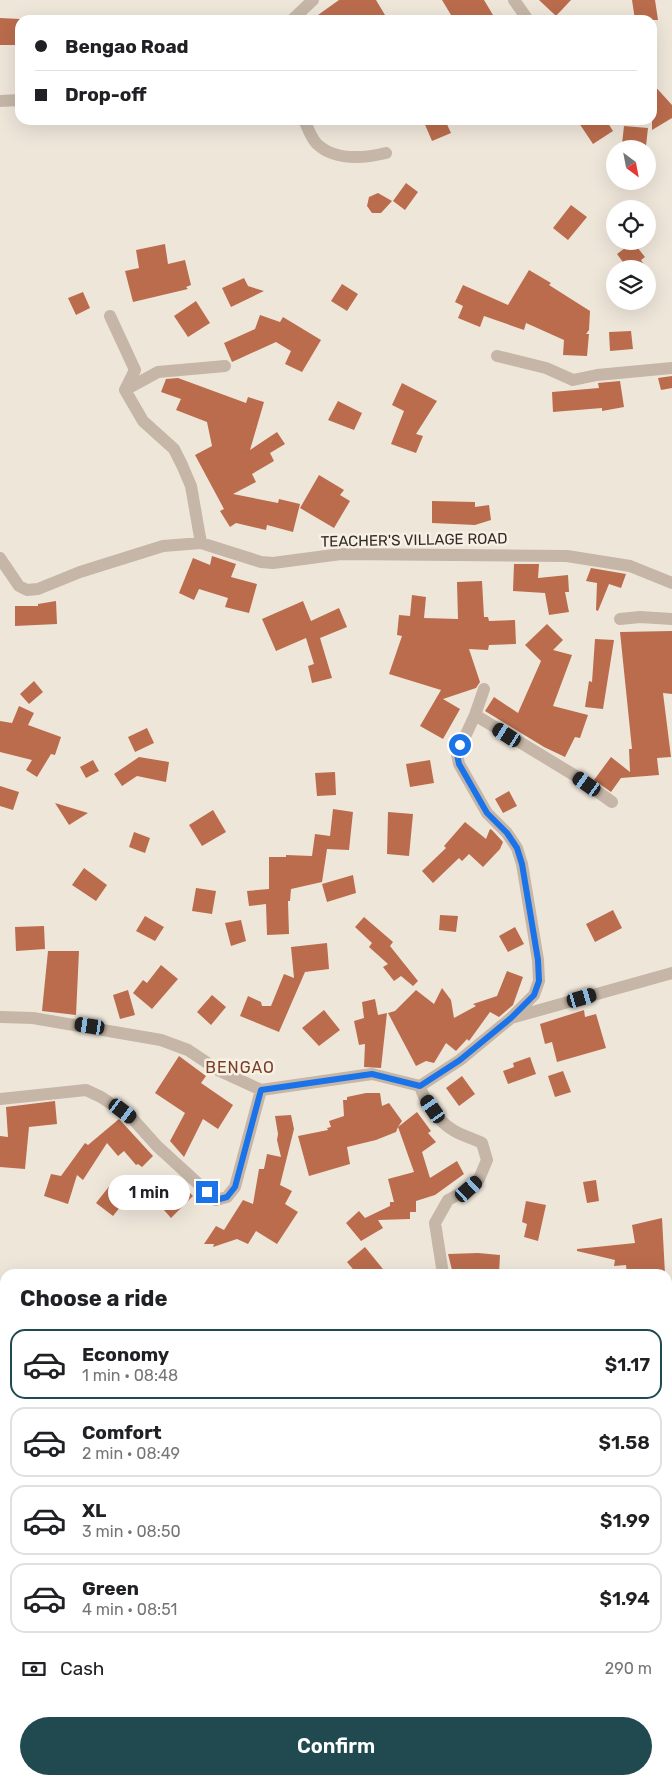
<!DOCTYPE html>
<html lang="en">
<head>
<meta charset="utf-8">
<style>
  :root { --surface:#fff; --page:#f6f6f6; --text:#202124; --muted:#757577; --line:#e0e0e0; --accent:#204a50 }
  body { margin:0; font-family:Rubik,sans-serif; background:var(--page); color:var(--text); height:100vh; display:flex; flex-direction:column; font-size:19px; white-space:nowrap }
  * { box-sizing:border-box; margin:0 }
  p { font-size:16px; color:var(--muted) }
  .icon { flex:none; width:28px; height:28px; fill:none; stroke:currentColor; stroke-width:2; stroke-linecap:round; stroke-linejoin:round }
  .map { position:relative; flex:1; overflow:hidden }
  .sheet { position:absolute; left:0px; top:1269px; width:672px; height:516px; display:flex; flex-direction:column; background:var(--surface); border-radius:15px 15px 0 0; box-shadow:0 5px 20px #0002 }
  .sheet>* { flex:none }
  .hud { position:absolute; left:15px; top:15px; width:642px; height:110px; border-radius:15px; box-shadow:0 5px 20px #0002; display:grid; align-content:center; height:110px; padding:0 20px; background:var(--surface) }
  .needle { width:32px; rotate:148deg }
  .buttons { position:absolute; left:606px; top:140px; display:grid; gap:10px }
  .buttons a { display:grid; place-items:center; width:50px; height:50px; border-radius:50%; background:var(--surface); box-shadow:0 5px 20px #0002; font-size:25px }
  .end { position:absolute; width:22px; height:22px; margin:-11px; border:6px solid #1a73e8; background:#fff; box-shadow:0 0 0 2px #fff }
  .from { border-radius:50% }
  .bubble { position:absolute; height:35px; border-radius:18px; background:var(--surface); box-shadow:0 5px 20px #0002; font-size:16px; font-weight:600; line-height:35px; text-align:center }
  .car { position:absolute; width:15px; height:30px; margin:-15px -8px; border-radius:6px; box-shadow:0 0 4px 1px #0007; background:linear-gradient(#222 24%,#8ab4d8 0 40%,#222 0 76%,#8ab4d8 0 86%,#222 0) }
  .hud b { display:flex; align-items:center; gap:18px; height:48px; font-size:19px }
  .hud b+b { border-top:1px solid var(--line) }
  .hud i { width:12px; height:12px; background:var(--text) }
  ul { padding:0; list-style:none }
  li { display:flex; align-items:center; gap:15px; height:70px; margin:0 10px 8px; padding:0 10px; border:2px solid var(--line); border-radius:15px }
  li div { flex:1 }
  li b { display:block; font-size:19px }
  li em { font-style:normal; font-weight:600 }
  li.current { border-color:var(--accent) }
  li>.icon { width:45px; height:45px; stroke-width:1.5 }
  h2 { padding:0 20px; font-size:22px; line-height:60px }
  .pay { display:flex; align-items:center; gap:12px; height:55px; padding:0 20px; font-size:19px }
  .pay p { margin-inline-start:auto }
  .primary-button { display:flex; gap:10px; margin-top:auto; padding:10px 20px }
  .primary-button a { flex:1; height:58px; border-radius:30px; background:var(--accent); color:#fff; font-size:20px; font-weight:600; line-height:58px; text-align:center }
  .map>svg:first-child { display:block }
  .building { fill:#ba6c4c }
  .lines { fill:none; stroke-linecap:round; stroke-linejoin:round }
  .street { stroke:#c5b6a7; stroke-width:12 }
  .route { stroke:#1a73e8; stroke-width:6 }
  .labels { text-anchor:middle; dominant-baseline:central; stroke-width:5; stroke-linejoin:round; paint-order:stroke }
  .street-label { font-size:15px; fill:#322b27; stroke:#f7f0e5 }
  .neighbourhood-label { font-size:16px; letter-spacing:1px; fill:#7a3f27; stroke:#f7f0e5 }
</style>
</head>
<body>
<div class="map">
<svg width="672" height="1784" viewBox="0 0 672 1784">
  <rect width="100%" height="100%" fill="#efe6da"/>
  <path class="building" d="M339,0H376L388,20H311Z
    M442,0H484L496,20H454Z
    M539,0H571L556,16Z
    M632,0H655L658,20H635Z
    M0,18L20,19V45H0Z
    M652,83L672,105V118L652,130Z
    M423,120H445L451,133L432,141Z
    M577,120H606L613,131L593,144Z
    M624,126L648,128L646,146L622,144Z
    M406,183L418,192L405,210L393,201Z
    M378,193L392,201L381,213H372L367,206L369,197Z
    M571,205L587,217L568,240L553,228Z
    M633,242L645,257L641,260L647,269H628L617,254Z
    M165,244L168,264L185,260L191,285L186,287L188,289L133,302L125,271L139,268L136,250Z
    M529,270L551,283L549,285L590,311L589,330L586,334H589L587,356L563,355L564,340L526,323L524,330L484,316L480,327L458,318L463,306L455,302L463,285L508,305Z
    M244,278L248,286L264,291L231,307L222,288Z
    M342,284L358,294L347,311L331,301Z
    M83,292L90,308L76,315L68,298Z
    M196,301L210,323L188,337L174,316Z
    M260,315L280,322L283,317L321,340L302,372L285,364L291,351L276,342L232,362L224,343L255,329Z
    M631,331L633,349L610,351L609,332Z
    M672,376V388L661,390L658,378Z
    M178,378L246,403L248,397L264,402L250,450L277,432L285,444L270,453L274,461L252,474L256,482L233,494L278,503L279,499L300,504L293,532L267,525L266,530L236,523L230,527L220,511L224,509L195,455L212,446L207,422L176,410L181,399L161,392L166,379Z
    M620,381L624,407L602,411V408L553,412L552,392L599,388L598,383Z
    M402,383L437,401L416,434L423,436L416,453L391,444L404,411L392,405Z
    M338,401L362,413L354,430L328,420Z
    M319,475L344,490L340,495L350,501L334,528L300,508Z
    M432,501L475,502V507L489,505L491,520L475,525L432,523Z
    M212,556L236,564L231,577L257,584L249,613L225,607L228,598L199,589L194,600L179,593L193,558L210,565Z
    M514,564H539L538,578L568,575L569,592H565L569,612L549,615L545,593L513,591Z
    M591,568L626,574L621,588L609,584L598,611L596,610L597,583L586,581Z
    M482,581L484,617H488L489,621L515,620L516,644L489,645L488,650L469,649L480,682L476,688L443,699L460,709L443,739L420,726L441,690L389,674L402,636L397,635L399,615L410,616L412,595L426,597L424,618L458,619L457,582Z
    M56,601L57,624L15,626V606H38V604Z
    M303,601L311,621L339,608L347,627L320,638L332,678L312,683L308,666L314,664L306,638L276,651L262,619Z
    M547,624L563,640L553,650L572,655L553,706L588,715L580,738L575,737L565,757L544,747L485,711L494,697L518,713L541,661L525,645Z
    M672,631V694L663,693L671,757L657,758L659,775L621,778L611,792L594,780L611,757L630,772L629,749H632L620,632Z
    M595,639L614,640L603,709L585,707L589,681L592,682Z
    M34,681L43,692L29,704L20,694Z
    M19,706L34,713L28,725L61,737L55,755L51,754L37,777L26,770L32,760L0,752V721L12,723Z
    M147,728L154,743L135,752L128,737Z
    M139,757L169,762L166,782L137,776L122,786L114,774Z
    M93,760L99,771L86,778L80,767Z
    M430,760L434,783L410,787L406,764Z
    M335,772L336,795L317,796L315,773Z
    M0,786L19,792L13,810L0,806Z
    M509,791L517,806L503,813L495,799Z
    M55,803L88,813L69,825Z
    M333,809L353,812L349,850L327,849L322,882L291,889L290,901H288L289,934L267,935L266,904L249,906L247,891L269,889V857H286V855L312,856L315,834L330,836Z
    M213,810L226,832L202,846L189,825Z
    M388,812L413,814L409,856L387,854Z
    M465,822L486,839L490,829L492,830L503,842L500,849L483,867L469,854L462,861L459,858L433,883L422,871L446,848L444,846Z
    M134,832L150,838L145,853L129,847Z
    M84,868L107,885L96,901L72,885Z
    M353,875L356,893L327,902L322,884Z
    M196,888L216,891L212,914L192,911Z
    M613,910L622,928L595,942L586,924Z
    M440,915L458,916L456,932L439,930Z
    M145,916L164,927L155,941L136,931Z
    M364,917L393,942L390,946L418,981L413,986L401,976L394,981L383,967L388,964L369,947L372,943L355,927Z
    M241,920L246,941L231,946L225,923Z
    M44,926L45,949L16,951L15,927Z
    M515,927L524,944L508,952L499,936Z
    M327,943L329,969L305,972L279,1032L240,1016L248,996L261,1002L262,1006H271L284,974L294,978L291,947Z
    M48,951H79L76,1015L42,1011Z
    M161,965L178,979L152,1009L133,993L143,980L147,983Z
    M507,971L523,977L513,1005L499,1017L490,1012L469,1041L467,1039L456,1051L446,1043L434,1063L426,1061L416,1066L388,1013L395,1011L416,990L434,1004L442,988L451,1000L454,1018L476,1006L473,1004L497,996Z
    M128,990L135,1015L120,1019L113,995Z
    M212,995L226,1007L211,1025L197,1012Z
    M375,999L378,1015L387,1013L381,1068L364,1067L365,1044L359,1045L354,1021L364,1018L362,1002Z
    M324,1010L340,1030L319,1046L302,1028Z
    M584,1010L585,1017L596,1014L606,1048L557,1062L552,1042L545,1044L540,1024Z
    M179,1056L206,1076L201,1083L233,1105L218,1129L203,1119L184,1157L170,1141L185,1113L155,1093Z
    M530,1057L536,1074L508,1084L503,1071L514,1067L513,1063Z
    M563,1071L571,1092L555,1097L548,1076Z
    M462,1076L475,1094L459,1106L446,1088Z
    M366,1093H380L382,1106L389,1103L402,1121L398,1127L417,1112L431,1131L428,1133L436,1142L422,1152L430,1178L457,1161L464,1174L435,1195L416,1201V1212H410V1219L378,1220L383,1228L361,1241L346,1223L359,1211L365,1218L390,1206V1202H394L388,1179L414,1172L398,1127L396,1132L376,1140L347,1147L350,1164L309,1176L298,1136L328,1130L327,1128L331,1127L329,1121L344,1116L343,1100H347V1097Z
    M55,1101L57,1124L29,1127L25,1169L0,1167V1136L8,1137L6,1107Z
    M291,1115L294,1129L280,1185L292,1191L285,1204L298,1212L277,1244L256,1231L248,1244L237,1239L213,1247L214,1244H204L216,1226L224,1230L243,1200L253,1204L259,1169H264L267,1154L281,1157L277,1140L278,1134L275,1116Z
    M119,1119L153,1156L142,1167L138,1164L136,1165L124,1151L118,1156L107,1143L83,1180L77,1175L68,1204L44,1196L51,1174L61,1176L85,1143L88,1145Z
    M177,1180L193,1196L171,1218L156,1201Z
    M596,1180L599,1201L587,1203L583,1182Z
    M111,1184L128,1197L113,1216L96,1203Z
    M526,1201L546,1205L538,1241L524,1237L527,1224L522,1222Z
    M662,1218L665,1274H627L626,1265L614,1266L615,1260L577,1251V1249L635,1243L632,1225Z
    M365,1247L387,1274H357L347,1262Z
    M478,1253L500,1255L499,1274H453L448,1254Z"/>
  <g class="lines">
    <path class="street" d="M514,0L528,20
      M292,20L313,0
      M0,101L20,100
      M304,120C308,128 311,138 317,144C335,161 365,158 386,153
      M110,316L135,370L125,390L143,421L174,449L182,465L191,486L201,543
      M497,356L546,368L573,380L597,375L672,368
      M125,390L158,372L225,366
      M0,558L19,586L27,590L38,589L80,572L163,546L201,543L261,562L273,563L341,554L567,556L630,566L672,583
      M620,619L640,617L672,619
      M475,715L574,775L612,802
      M0,1017L33,1018L161,1040L188,1050L218,1070L261,1090L372,1074L420,1086C424,1101 439,1122 453,1130C462,1136 473,1138 482,1143L487,1160L479,1179L469,1189L448,1200L435,1223L443,1274
      M511,1018L672,973
      M420,1086L460,1060L511,1018L534,995L539,981L538,960L522,864L517,848L507,833L487,813L459,764L457,754L475,715L484,689
      M0,1099L86,1090L101,1097L131,1117L157,1146L216,1200L227,1197L235,1187L261,1090
      M668,1350L672,1352
      M668,1483L672,1487
      M0,1525L5,1529
      M668,1748L672,1749"/>
  </g>
  <g class="lines">
    <path class="route" d="M207,1192L216,1200L227,1197L235,1187L261,1090L372,1074L420,1086L460,1060L511,1018L534,995L539,981L538,960L522,864L517,848L507,833L487,813L459,764L457,754L460,745"/>
  </g>
  <g class="labels">
    <g class="street-label">
      <text transform="translate(414 540) rotate(-1)">TEACHER'S VILLAGE ROAD</text>
    </g>
    <g class="neighbourhood-label">
      <text x="240" y="1067">BENGAO</text>
    </g>
  </g>
</svg>
<div class="buttons">
<a><svg class="needle" viewBox="-14 -14 28 28"><path d="M0-13l5 13h-10z" fill="#e53935"/><path d="M0 13l5-13h-10z" fill="#757577"/></svg></a>
<a><svg class="icon" aria-label="locate" viewBox="0 0 24 24"><circle cx="12" cy="12" r="6"/><path d="M12 2v4M12 18v4M2 12h4M18 12h4"/></svg></a>
<a><svg class="icon" aria-label="layers" viewBox="0 0 24 24"><path d="M12 4l9 5-9 5-9-5zM3 14l9 5 9-5"/></svg></a>
</div>
<i class="end from" style="left:460px;top:745px"></i>
<i class="end" style="left:207px;top:1192px"></i>
<div class="bubble" style="left:108px;top:1175px;width:82px">1 min</div>
<i class="car" style="left:507px;top:735px;rotate:303deg"></i>
<i class="car" style="left:587px;top:784px;rotate:305deg"></i>
<i class="car" style="left:582px;top:998px;rotate:74deg"></i>
<i class="car" style="left:90px;top:1026px;rotate:279deg"></i>
<i class="car" style="left:433px;top:1109px;rotate:325deg"></i>
<i class="car" style="left:123px;top:1111px;rotate:127deg"></i>
<i class="car" style="left:469px;top:1189px;rotate:48deg"></i>
<div class="hud">
<b><i class="from"></i>Bengao Road</b>
<b><i></i>Drop-off</b>
</div>
<section class="sheet">
<h2>Choose a ride</h2>
<ul>
<li class="current"><svg class="icon" aria-label="car" viewBox="0 0 24 24"><path d="M5 17H2v-5l4-1 3-4h7l3 4 3 1v5h-3M9 17h6M6 11h13"/><circle cx="7" cy="17" r="2"/><circle cx="17" cy="17" r="2"/></svg><div><b>Economy</b><p>1 min · 08:48</p></div><em>$1.17</em></li>
<li><svg class="icon" aria-label="car" viewBox="0 0 24 24"><path d="M5 17H2v-5l4-1 3-4h7l3 4 3 1v5h-3M9 17h6M6 11h13"/><circle cx="7" cy="17" r="2"/><circle cx="17" cy="17" r="2"/></svg><div><b>Comfort</b><p>2 min · 08:49</p></div><em>$1.58</em></li>
<li><svg class="icon" aria-label="car" viewBox="0 0 24 24"><path d="M5 17H2v-5l4-1 3-4h7l3 4 3 1v5h-3M9 17h6M6 11h13"/><circle cx="7" cy="17" r="2"/><circle cx="17" cy="17" r="2"/></svg><div><b>XL</b><p>3 min · 08:50</p></div><em>$1.99</em></li>
<li><svg class="icon" aria-label="car" viewBox="0 0 24 24"><path d="M5 17H2v-5l4-1 3-4h7l3 4 3 1v5h-3M9 17h6M6 11h13"/><circle cx="7" cy="17" r="2"/><circle cx="17" cy="17" r="2"/></svg><div><b>Green</b><p>4 min · 08:51</p></div><em>$1.94</em></li>
</ul>
<div class="pay"><svg class="icon" aria-label="cash" viewBox="0 0 24 24"><path d="M3 7h18v10H3z"/><circle cx="12" cy="12" r="2"/></svg>Cash<p>290 m</p></div>
<div class="primary-button"><a>Confirm</a></div>
</section>
</div>
</body>
</html>
